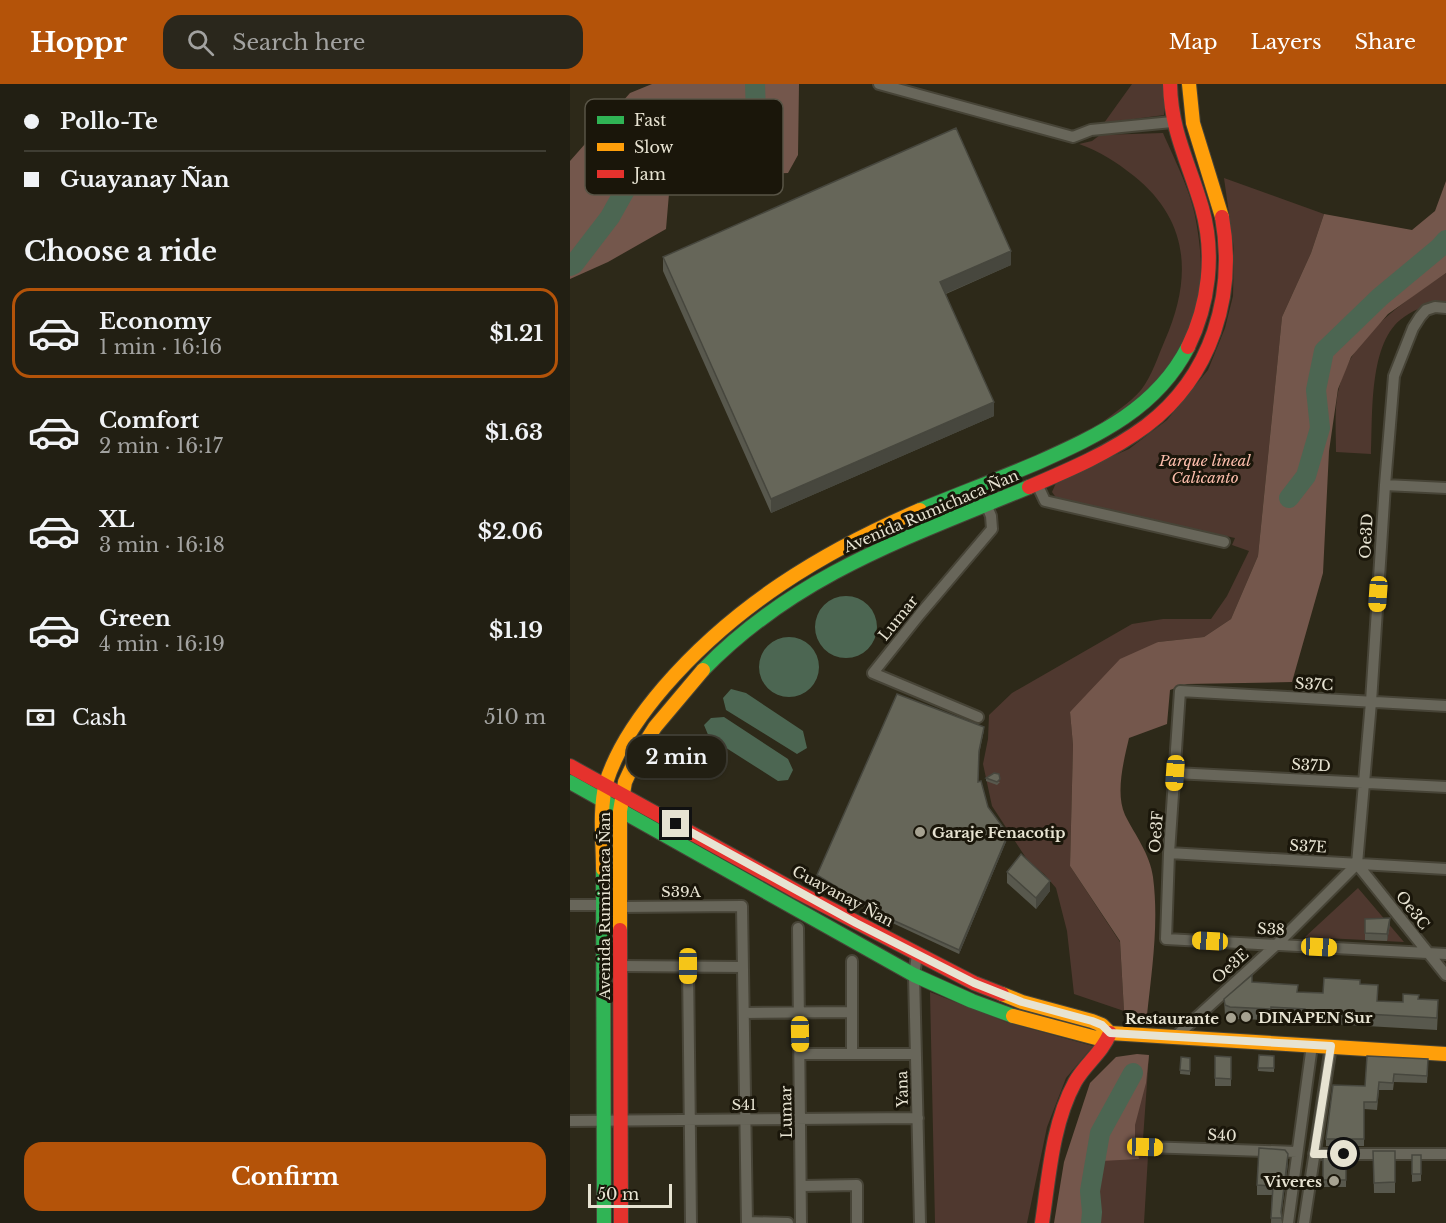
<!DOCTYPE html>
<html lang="en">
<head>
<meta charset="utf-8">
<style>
  :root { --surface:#221f13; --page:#2a271c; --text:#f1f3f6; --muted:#a2a2a0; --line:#3f3d33; --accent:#b45309 }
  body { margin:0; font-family:"Libre Baskerville",serif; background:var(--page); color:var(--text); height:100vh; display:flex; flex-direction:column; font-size:22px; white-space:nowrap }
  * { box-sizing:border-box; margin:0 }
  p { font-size:20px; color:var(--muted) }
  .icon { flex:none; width:33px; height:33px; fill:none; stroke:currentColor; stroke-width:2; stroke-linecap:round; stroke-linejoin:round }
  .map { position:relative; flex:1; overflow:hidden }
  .details { display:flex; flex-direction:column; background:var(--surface); width:570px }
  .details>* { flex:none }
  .guide { display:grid; align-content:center; height:132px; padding:0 24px; background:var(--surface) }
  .scale { position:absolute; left:18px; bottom:15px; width:84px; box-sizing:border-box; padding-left:6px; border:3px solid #e7e3d2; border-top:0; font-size:16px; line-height:21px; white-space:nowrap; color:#e7e3d2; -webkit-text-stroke:4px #1a160a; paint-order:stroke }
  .end { position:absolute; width:27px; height:27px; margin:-14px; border:8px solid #e7e3d2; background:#111; box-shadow:0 0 0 3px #111 }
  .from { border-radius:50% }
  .bubble { position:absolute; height:42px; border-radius:18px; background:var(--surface); box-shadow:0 2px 4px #0004,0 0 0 2px var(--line); font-size:20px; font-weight:700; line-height:42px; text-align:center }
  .car { position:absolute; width:18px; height:36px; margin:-18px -9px; border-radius:8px; box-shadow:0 0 4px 2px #0007; background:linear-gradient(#f5c518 24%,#345 0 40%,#f5c518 0 76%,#345 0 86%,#f5c518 0) }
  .guide b { display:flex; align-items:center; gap:21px; height:57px; font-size:22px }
  .guide b+b { border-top:2px solid var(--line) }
  .guide i { width:15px; height:15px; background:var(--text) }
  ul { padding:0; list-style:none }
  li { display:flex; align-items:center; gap:18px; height:90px; margin:0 12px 9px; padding:0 12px; border:3px solid transparent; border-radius:18px }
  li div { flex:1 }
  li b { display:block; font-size:22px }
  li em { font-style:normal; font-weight:700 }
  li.current { border-color:var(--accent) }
  li>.icon { width:54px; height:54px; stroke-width:1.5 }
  h2 { padding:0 24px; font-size:27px; line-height:72px }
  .pay { display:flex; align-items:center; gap:15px; height:66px; padding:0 24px; font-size:22px }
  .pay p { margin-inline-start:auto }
  .primary-button { display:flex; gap:12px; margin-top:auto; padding:12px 24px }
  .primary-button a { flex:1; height:69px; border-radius:18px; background:var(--accent); color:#fff; font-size:24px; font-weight:700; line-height:69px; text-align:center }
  header { display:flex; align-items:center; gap:36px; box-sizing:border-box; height:84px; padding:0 30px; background:var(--accent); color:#fff }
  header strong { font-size:28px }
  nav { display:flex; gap:33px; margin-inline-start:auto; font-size:21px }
  .search { width:420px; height:54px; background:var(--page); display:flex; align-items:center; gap:15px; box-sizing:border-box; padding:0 21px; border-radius:18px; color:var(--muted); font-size:22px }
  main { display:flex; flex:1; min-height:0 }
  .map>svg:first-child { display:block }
  .green { fill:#4f382f }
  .forest { fill:#74574c }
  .water { fill:#4c6652 }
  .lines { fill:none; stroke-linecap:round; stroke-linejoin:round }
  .river { stroke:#4c6652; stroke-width:20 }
  .street-casing { stroke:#474437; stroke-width:14 }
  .fast-casing { stroke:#474437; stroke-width:16 }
  .slow-casing { stroke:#474437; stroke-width:16 }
  .jam-casing { stroke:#474437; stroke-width:16 }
  .street { stroke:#68665a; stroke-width:10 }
  .fast { stroke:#30b455; stroke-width:14 }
  .slow { stroke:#ff9f0a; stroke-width:14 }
  .jam { stroke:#e5322d; stroke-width:14 }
  .wall { fill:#58584d }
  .shaded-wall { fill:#47473e }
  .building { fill:#666659; stroke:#47473e; stroke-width:1.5 }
  .route { stroke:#e7e3d2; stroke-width:8 }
  .poi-dot { fill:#a6a291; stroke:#1a160a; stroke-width:2 }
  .labels { text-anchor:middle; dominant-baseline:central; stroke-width:6; stroke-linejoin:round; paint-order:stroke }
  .park-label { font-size:15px; font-style:italic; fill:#fbbdab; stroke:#1a160a }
  .street-label { font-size:15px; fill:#e7e3d2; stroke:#1a160a }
  .poi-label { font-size:15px; font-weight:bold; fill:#e7e3d2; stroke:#1a160a; text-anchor:start }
  .key { fill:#1a160a; stroke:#585446; stroke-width:1.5 }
  .key-label { font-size:16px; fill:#e7e3d2 }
</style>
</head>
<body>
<header>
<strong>Hoppr</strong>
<div class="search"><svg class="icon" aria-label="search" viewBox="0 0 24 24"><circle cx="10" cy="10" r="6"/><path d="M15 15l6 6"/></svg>Search here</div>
<nav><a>Map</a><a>Layers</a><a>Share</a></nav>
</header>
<main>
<section class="details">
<div class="guide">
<b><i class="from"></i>Pollo-Te</b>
<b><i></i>Guayanay Ñan</b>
</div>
<h2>Choose a ride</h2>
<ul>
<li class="current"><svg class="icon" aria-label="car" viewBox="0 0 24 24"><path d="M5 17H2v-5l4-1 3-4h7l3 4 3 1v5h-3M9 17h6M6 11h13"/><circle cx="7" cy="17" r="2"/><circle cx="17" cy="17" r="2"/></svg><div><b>Economy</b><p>1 min · 16:16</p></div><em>$1.21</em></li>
<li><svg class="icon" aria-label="car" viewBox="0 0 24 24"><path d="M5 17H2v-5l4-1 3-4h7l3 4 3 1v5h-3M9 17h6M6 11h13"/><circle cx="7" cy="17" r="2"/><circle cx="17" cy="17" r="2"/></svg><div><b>Comfort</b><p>2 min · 16:17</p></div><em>$1.63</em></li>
<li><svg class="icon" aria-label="car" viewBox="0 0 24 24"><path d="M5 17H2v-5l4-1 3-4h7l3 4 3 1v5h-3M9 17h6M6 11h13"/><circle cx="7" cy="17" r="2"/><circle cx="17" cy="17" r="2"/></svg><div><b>XL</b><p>3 min · 16:18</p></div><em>$2.06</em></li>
<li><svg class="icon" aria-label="car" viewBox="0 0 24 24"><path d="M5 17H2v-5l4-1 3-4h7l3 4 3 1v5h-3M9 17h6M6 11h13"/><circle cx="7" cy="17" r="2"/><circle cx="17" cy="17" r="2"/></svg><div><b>Green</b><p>4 min · 16:19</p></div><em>$1.19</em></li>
</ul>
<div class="pay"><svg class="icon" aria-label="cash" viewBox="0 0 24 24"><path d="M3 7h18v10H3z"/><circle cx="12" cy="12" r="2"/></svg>Cash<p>510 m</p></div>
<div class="primary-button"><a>Confirm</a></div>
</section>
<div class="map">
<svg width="876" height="1139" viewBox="0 0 876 1139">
  <rect width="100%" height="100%" fill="#2d2919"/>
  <path class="green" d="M562,0H594V31L534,39Z
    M593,49C606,79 623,111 627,143C630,161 632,181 630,198C624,257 583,318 529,341C542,330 560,319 571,306C582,292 588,272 595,256C622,194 620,137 564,92C545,77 531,68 509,60L522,57L530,51Z
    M654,94L754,130L741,169L712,233L688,472L661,535L634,553L588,558L500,628L503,661L500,782L550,858L554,927L504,910L497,847L486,804L474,790L458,777L422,722L413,680L418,655L419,631L442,609L562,540L593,535H641L657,512L679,467L662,461L665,454L487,415L482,408L486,399L497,392L559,365L597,336L638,286L655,244L663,212L664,165Z
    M876,189V218L873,217C860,221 846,224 834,233C798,257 803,331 801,370L766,368C766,349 764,322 769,304C782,250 834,218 876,189Z
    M788,804L834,858L735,853Z
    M360,908L436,938L523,962L496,994L477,1043L457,1139H365Z
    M579,971L573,1055L578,1072L574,1139H527L526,1107L534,1052Z"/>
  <path class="forest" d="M82,0H229L228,71L218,89L143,92L113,80L101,86L96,145L38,178L0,195V77L60,9Z
    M876,97V189L818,230L781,273L768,305L759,367L753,489L722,598L617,600L600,606L597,640L559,654C554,676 545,709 555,731C565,751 580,770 583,793C589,839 582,885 577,931L554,927L550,857L500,782L503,661L500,628L550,575L588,558L634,553L661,535L688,472L712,233L741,169L754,130L842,146L865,127Z
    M567,970L579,971L576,999L565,1041V1055L569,1075L531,1077L526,1107L527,1139H484L494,1078L520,999L546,973Z"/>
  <path class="water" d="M245 543a31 31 0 1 1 62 0a31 31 0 1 1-62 0Z
    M189 583a30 30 0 1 1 60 0a30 30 0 1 1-60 0Z
    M161,605L176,609L233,647L237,664L227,670L156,626L153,614Z
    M154,633L218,675L223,686L218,696L208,697L139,653L134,641L141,634Z"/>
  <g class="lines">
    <path class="river" d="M0,182L4,180L40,133L73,74L187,59L185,0
      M719,414L736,392L750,344L746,306L754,267L810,213L869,164L876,156
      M521,1139L522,1128L520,1107L530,1049L563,989"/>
    <defs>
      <path id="street" d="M309,0L503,53L521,46L602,38
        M467,400L475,417L654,458
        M815,401L876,404
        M876,622L610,607L599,769L596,855L876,870
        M408,633L303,589L350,530L422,445L421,432L409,404
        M605,689L876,703
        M599,769L876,785
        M787,780L801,618L815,401L824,292L843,244L850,233L856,226L865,223L876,224
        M787,780L876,891
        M0,821H33
        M50,823L172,822L177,1139
        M228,844L231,1139
        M347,871L344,891L350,1139
        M51,882L173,883
        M118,882L121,1139
        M174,929L282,928
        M604,954L706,861L787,780
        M230,970H346
        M282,970V877
        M0,1037L348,1034
        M575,1063L727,1068
        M744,1070H876
        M232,1102L287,1101V1139
        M177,1138L218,1139
        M718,1139L742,961
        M734,1139L761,962"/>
      <path id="fast" d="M350,426C389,410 429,395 469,378C529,351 587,324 618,263
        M133,586C226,490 339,453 459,403
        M0,698L344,891L402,917L443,932
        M33,785L34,1139"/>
      <path id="slow" d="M619,0L623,39L652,133
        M33,785C33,758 29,726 36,699C47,663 70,631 94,603C164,522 252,468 350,426
        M50,846V727L55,698L68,670L85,643L133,586
        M432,910L452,918L522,937L532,941L540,949
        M443,932L526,954L540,949L876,970"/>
      <path id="jam" d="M600,0C601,48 619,79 632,124C645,170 639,220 618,263
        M459,403C499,386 541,368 576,342C642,292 666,211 652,133
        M0,682L228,808L404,899L432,910
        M50,846L51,1139
        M472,1139C479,1093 482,1040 505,998C515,980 532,969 540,949"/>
    </defs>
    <use href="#street" class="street-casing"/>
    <use href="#fast" class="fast-casing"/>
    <use href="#slow" class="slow-casing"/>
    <use href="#jam" class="jam-casing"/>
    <use href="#street" class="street"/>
    <use href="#fast" class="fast"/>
    <use href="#slow" class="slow"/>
    <use href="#jam" class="jam"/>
  </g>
  <path class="wall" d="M93,173L441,181L376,210L424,332L201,429L93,187Z
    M414,646L409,670L408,698L418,723L438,753L389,870L316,836L247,794V791Z
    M416,694L430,698L427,701L416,697Z
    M437,788L480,807L466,825L437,799Z
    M795,835L820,841L817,857L795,856Z
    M682,898L728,908L753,909L790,900L808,917L833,918L848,915L868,927L867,946L743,939L735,938V936L701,934V936L660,935L655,932L654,915Z
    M689,971L704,972V988L688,987Z
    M645,972L661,973V1002H645Z
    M797,972L858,983L857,999L824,998L823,1006H809L807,1026L794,1025V1062H756V1055L795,1002Z
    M611,973L620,974V991L610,990Z
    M803,1067H825V1109H804Z
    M753,1070H776V1103H753Z
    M842,1071H851V1097L842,1098Z
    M718,1080L711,1131L712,1139H701L702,1111H687V1101Z"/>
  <path class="shaded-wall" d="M441,167V181L370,212V198Z
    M424,318V332L201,429V415Z
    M438,750V753L389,870V866Z
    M480,797V807L466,825V814Z
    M820,834V841L817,857V850Z
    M718,1070V1080L711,1134V1128Z"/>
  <path class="building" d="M386,44L441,167L370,198L424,318L201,415L93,173Z
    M327,610L414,643L409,667L408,698L411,697L418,723L438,750L389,866L316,833L247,791Z
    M424,689L429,690L430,695L427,698L416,694Z
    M451,770L480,797L466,814L437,788Z
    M820,834L817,850L795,849V835Z
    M682,891V898L728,901L727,908L753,909L754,894L790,896V900L808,901L807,917L833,918V910L849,911L848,915L868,916L867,934L743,927H735V925L701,923V925L660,923L655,921L654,915Z
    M689,971L704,972V984H688Z
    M645,972L661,973V995L645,994Z
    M797,972L858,975L857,992L824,990L823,999L809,998L807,1018H794V1055H756L763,1001L795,1002Z
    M611,973L620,974V987L610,986Z
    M689,1064L715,1066L718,1070L711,1128L712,1134H701L703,1102L687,1101Z
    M803,1067H825V1098L804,1099Z
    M753,1070H776V1096H753Z
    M842,1071H851V1090H842Z"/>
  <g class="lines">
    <path class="route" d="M106,740L286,839L404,899L452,918L522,937L532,941L540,949L761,962L744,1070H774"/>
  </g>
  <g class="poi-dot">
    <circle cx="350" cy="748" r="6"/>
    <circle cx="676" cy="933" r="6"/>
    <circle cx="661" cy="934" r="6"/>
    <circle cx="764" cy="1097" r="6"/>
  </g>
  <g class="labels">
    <g class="park-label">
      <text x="635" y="376">Parque lineal<tspan x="635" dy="17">Calicanto</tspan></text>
    </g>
    <g class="street-label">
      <text transform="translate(361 427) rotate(-23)">Avenida Rumichaca Ñan</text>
      <text transform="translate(796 452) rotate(-87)">Oe3D</text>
      <text transform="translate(328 534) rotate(-51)">Lumar</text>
      <text transform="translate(744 600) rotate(3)">S37C</text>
      <text transform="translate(741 681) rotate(3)">S37D</text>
      <text transform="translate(586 748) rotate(-86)">Oe3F</text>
      <text transform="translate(738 762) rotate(3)">S37E</text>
      <text x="111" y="807">S39A</text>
      <text transform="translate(273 812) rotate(28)">Guayanay Ñan</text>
      <text transform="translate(34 822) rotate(-90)">Avenida Rumichaca Ñan</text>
      <text transform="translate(843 826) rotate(52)">Oe3C</text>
      <text transform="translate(701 845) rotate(3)">S38</text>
      <text transform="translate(660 882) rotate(-42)">Oe3E</text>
      <text transform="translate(332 1005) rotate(-91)">Yana</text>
      <text x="174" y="1020">S41</text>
      <text transform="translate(216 1028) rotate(-91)">Lumar</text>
      <text transform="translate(652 1051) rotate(2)">S40</text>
    </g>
    <g class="poi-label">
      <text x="362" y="748">Garaje Fenacotip</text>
      <text x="688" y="933">DINAPEN Sur</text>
      <text x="649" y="934" text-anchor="end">Restaurante</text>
      <text x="752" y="1097" text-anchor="end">Viveres</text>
    </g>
  </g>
  <rect x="15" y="15" width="198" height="96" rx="9" class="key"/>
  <rect x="27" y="32" width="27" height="8" fill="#30b455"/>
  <rect x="27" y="59" width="27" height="8" fill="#ff9f0a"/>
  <rect x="27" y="86" width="27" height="8" fill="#e5322d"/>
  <g class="key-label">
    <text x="64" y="42">Fast</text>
    <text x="64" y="69">Slow</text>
    <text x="64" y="96">Jam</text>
  </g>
</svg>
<div class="scale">50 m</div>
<i class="end from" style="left:774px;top:1070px"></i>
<i class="end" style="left:106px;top:740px"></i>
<div class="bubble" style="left:57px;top:652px;width:99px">2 min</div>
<i class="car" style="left:808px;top:510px;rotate:184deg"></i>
<i class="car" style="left:605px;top:689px;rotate:184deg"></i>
<i class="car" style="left:640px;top:857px;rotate:273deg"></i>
<i class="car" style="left:749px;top:863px;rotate:93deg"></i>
<i class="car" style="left:118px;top:882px;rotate:180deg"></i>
<i class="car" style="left:230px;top:950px;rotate:179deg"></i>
<i class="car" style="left:575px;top:1063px;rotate:92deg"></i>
</div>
</main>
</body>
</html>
